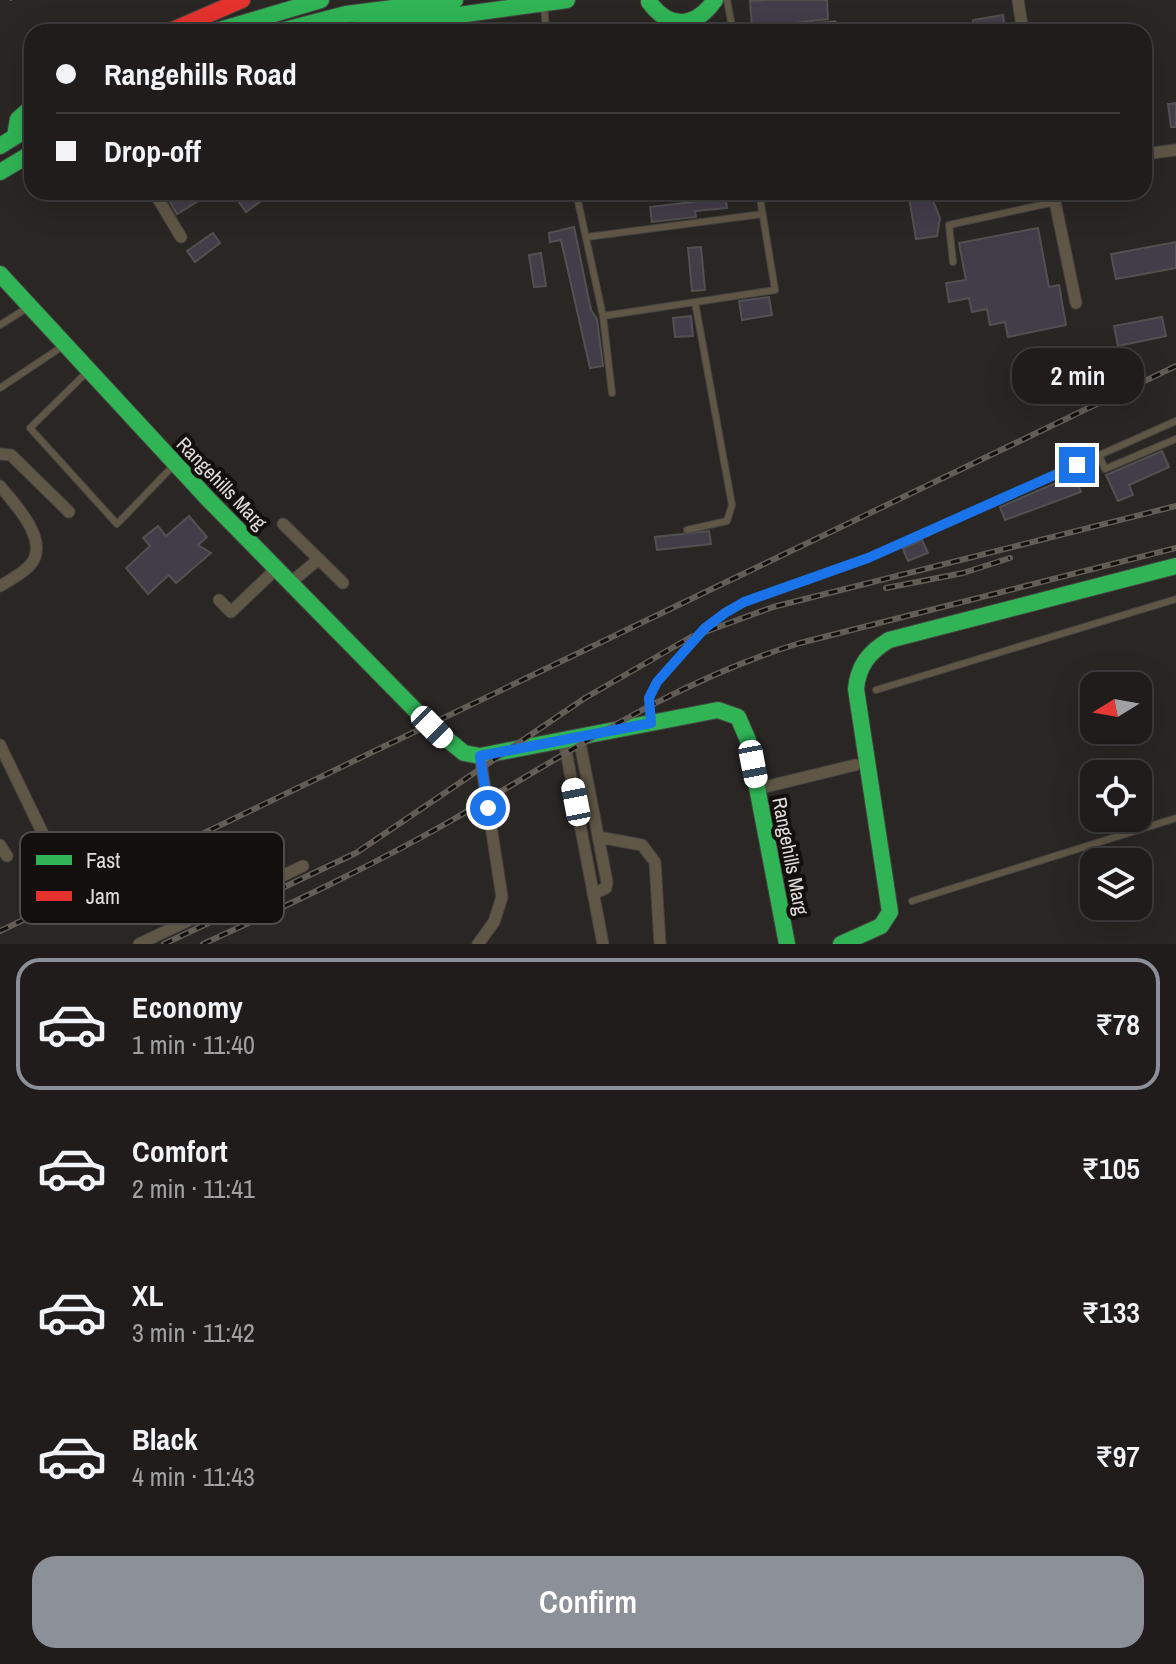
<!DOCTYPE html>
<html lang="en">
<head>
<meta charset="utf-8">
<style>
  :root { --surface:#1f1c1b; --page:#2c2928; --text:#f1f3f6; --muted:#a1a1a3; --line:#3c3a3a; --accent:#8c9099 }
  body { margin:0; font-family:"Archivo Narrow",sans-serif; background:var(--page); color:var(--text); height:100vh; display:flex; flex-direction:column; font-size:30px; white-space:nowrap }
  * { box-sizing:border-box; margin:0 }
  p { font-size:26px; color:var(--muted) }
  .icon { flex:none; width:44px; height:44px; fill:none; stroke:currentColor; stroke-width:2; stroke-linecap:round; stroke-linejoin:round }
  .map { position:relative; height:944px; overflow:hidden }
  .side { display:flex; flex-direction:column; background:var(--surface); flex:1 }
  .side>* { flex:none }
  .hud { position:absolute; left:24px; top:24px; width:1128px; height:176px; border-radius:24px; box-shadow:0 8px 32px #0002,0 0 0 2px var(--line); display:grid; align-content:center; height:176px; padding:0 32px; background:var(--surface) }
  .needle { width:52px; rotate:259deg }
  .buttons { position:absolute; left:1080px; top:672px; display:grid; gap:16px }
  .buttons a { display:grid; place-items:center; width:72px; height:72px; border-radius:16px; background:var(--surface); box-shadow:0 8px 32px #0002,0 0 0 2px var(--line); font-size:40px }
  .end { position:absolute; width:36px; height:36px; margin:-18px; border:10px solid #1a73e8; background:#fff; box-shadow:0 0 0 4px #fff }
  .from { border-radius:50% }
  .bubble { position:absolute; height:56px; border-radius:24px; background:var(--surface); box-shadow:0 8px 32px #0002,0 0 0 2px var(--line); font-size:26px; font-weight:600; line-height:56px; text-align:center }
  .car { position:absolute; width:24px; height:48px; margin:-24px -12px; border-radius:10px; box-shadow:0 0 6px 2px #0007; background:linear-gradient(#fff 24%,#345 0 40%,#fff 0 76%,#345 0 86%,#fff 0) }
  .hud b { display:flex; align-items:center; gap:28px; height:76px; font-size:30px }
  .hud b+b { border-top:2px solid var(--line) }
  .hud i { width:20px; height:20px; background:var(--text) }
  ul { padding:14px 0 0; list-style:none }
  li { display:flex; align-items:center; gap:24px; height:132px; margin:0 16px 12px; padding:0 16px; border:4px solid transparent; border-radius:24px }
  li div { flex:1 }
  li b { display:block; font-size:30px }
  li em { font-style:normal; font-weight:600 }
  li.selected { border-color:var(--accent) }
  li>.icon { width:72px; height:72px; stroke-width:1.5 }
  .button { display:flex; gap:16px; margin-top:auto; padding:16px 32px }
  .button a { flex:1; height:92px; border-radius:24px; background:var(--accent); color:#fff; font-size:32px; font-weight:600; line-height:92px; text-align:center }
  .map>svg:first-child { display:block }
  .building { fill:#433c49; stroke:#525151; stroke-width:2 }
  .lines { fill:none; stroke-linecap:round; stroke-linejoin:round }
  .lane-casing { stroke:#464342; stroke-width:8 }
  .street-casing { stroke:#464342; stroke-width:13 }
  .fast-casing { stroke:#464342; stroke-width:18 }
  .jam-casing { stroke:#464342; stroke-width:18 }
  .path { stroke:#60594f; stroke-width:2; stroke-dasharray:6 6; stroke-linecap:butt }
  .lane { stroke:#5f5645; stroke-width:6 }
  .street { stroke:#5f5645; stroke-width:11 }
  .fast { stroke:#30b455; stroke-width:16 }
  .jam { stroke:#e5322d; stroke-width:16 }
  .rail-casing { stroke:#645d56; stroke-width:6 }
  .rail { stroke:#120f0d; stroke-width:3; stroke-dasharray:9; stroke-linecap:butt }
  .route { stroke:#1a73e8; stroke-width:10 }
  .labels { text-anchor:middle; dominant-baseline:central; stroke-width:8; stroke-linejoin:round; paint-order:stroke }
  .street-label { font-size:20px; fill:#e1dcd9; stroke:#120f0d }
  .key { fill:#120f0d; stroke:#504c4a; stroke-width:2 }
  .key-label { font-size:22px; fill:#e1dcd9 }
</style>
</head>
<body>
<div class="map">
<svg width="1176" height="944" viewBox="0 0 1176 944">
  <rect width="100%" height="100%" fill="#292624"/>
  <path class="building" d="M766,0H827L828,19L752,28L750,1Z
    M1003,15L1005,30L975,32L973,20Z
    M1176,103V127H1171L1168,104Z
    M164,192H213L177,214Z
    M232,192H273L246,212Z
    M708,192H725L727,208L695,211L696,217L652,222L650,207L708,200Z
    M930,193L940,218L937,236L916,239L909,197Z
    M574,227L591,310L597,319L603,366L590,368L561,240L550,242L549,233Z
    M1038,228L1049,287L1059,285L1066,325L1008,337L1005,322L990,325L987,309L972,312L969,298L949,302L946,283L966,280L959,243Z
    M213,233L220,243L195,262L187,251Z
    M1176,242V268L1116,279L1111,254Z
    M701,247L705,290L692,291L688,248Z
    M541,253L546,286L534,287L529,255Z
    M769,297L772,315L742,320L739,301Z
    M691,316L693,336L675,337L673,318Z
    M1162,317L1166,336L1118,346L1114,326Z
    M1162,451L1169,467L1129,485L1133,495L1118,501L1106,475Z
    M1074,475L1081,492L1005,520L1000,507Z
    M189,516L207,537L198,545L211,553L176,583L169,575L148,594L126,568L150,546L143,538L158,526L166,536Z
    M709,531L711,544L657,550L655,537Z
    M922,540L928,553L908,561L903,549Z"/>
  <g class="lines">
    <defs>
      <path id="lane" d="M727,0L733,32
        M544,4L546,32
        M761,32L834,24
        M576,192L603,316L612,393
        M587,237L763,214
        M953,262L949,225L1055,202
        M603,316L775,290L759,192
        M0,325L27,308
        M87,372L30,428L117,524L173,466
        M0,388L63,346
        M1099,455L1105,469L1176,439
        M687,530L727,521L732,505L695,302
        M876,690L1176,599
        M651,723L649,698L657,682L705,628L725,613L744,602L868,558L1176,421
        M912,901L1176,818"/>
      <path id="street" d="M1018,0L1023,32
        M1144,154L1176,150
        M154,192L181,237
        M1053,192L1076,303
        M0,454L11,455L69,512
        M0,486C14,503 50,540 31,564C24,573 10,580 0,586
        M283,524L343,583
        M290,583L319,559
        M219,600L231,612L276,569
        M579,738L607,882L606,888L593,894
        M564,741L603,944
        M0,745L43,834
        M757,789L855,765
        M598,837L642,845L655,862L660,944
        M0,845L7,856
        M139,944L303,866
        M478,944L494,922L502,897L480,756"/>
      <path id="fast" d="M649,2C670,30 695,28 715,0
        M213,32L321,0
        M277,32L346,14L455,0
        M335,32L567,0
        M15,136L18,119L32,107
        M0,146L32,126
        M0,172L32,153
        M0,274L208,499L420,715
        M432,727L464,753L480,756L718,710L738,717L748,740L787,944
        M841,944L881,926L890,912L856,689C858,666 869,652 889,640L1176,566"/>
      <path id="jam" d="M168,32L242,0"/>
    </defs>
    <use href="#lane" class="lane-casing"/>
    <use href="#street" class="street-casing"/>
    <use href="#fast" class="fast-casing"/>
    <use href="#jam" class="jam-casing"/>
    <path class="path" d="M11,1V0"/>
    <use href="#lane" class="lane"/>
    <use href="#street" class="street"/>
    <use href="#fast" class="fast"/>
    <use href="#jam" class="jam"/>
    <defs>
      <path id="rail" d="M886,588L963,573L1010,558
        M0,931L1176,366
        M164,944L356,853L585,698L691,637L773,607L1176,506
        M203,944C288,905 372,866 454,819C567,754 674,681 800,643L1176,548"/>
    </defs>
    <use href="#rail" class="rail-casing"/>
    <use href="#rail" class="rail"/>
  </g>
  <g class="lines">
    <path class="route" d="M488,808L480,756L651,723L649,698L657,682L705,628L725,613L744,602L868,558L1077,465"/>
  </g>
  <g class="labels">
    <g class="street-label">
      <text transform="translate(222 483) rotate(46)">Rangehills Marg</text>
      <text transform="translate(791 856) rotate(79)">Rangehills Marg</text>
    </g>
  </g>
  <rect x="20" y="832" width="264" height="92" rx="12" class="key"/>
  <rect x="36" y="855" width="36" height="10" fill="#30b455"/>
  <rect x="36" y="891" width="36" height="10" fill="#e5322d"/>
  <g class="key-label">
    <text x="86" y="868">Fast</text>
    <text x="86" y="904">Jam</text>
  </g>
</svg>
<div class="buttons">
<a><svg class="needle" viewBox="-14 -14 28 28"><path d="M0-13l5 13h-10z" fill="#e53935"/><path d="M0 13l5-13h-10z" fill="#a1a1a3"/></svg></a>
<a><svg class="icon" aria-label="locate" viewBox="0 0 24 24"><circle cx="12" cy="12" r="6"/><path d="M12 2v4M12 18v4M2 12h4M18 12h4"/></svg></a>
<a><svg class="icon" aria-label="layers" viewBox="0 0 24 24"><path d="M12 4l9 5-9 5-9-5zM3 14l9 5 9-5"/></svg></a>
</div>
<i class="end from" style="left:488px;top:808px"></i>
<i class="end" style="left:1077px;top:465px"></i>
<div class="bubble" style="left:1012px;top:348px;width:132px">2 min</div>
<i class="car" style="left:432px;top:727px;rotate:135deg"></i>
<i class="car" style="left:753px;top:764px;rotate:169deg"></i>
<i class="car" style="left:576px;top:802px;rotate:349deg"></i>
<div class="hud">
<b><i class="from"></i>Rangehills Road</b>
<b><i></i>Drop-off</b>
</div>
</div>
<section class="side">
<ul>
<li class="selected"><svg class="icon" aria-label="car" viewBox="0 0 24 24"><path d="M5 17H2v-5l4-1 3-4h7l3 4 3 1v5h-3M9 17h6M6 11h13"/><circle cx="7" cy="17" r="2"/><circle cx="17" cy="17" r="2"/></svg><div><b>Economy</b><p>1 min · 11:40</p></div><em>₹78</em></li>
<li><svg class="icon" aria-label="car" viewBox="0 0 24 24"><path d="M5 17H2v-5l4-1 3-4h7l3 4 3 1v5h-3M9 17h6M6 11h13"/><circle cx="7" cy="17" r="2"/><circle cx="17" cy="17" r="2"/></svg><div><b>Comfort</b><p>2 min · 11:41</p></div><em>₹105</em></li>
<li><svg class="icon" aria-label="car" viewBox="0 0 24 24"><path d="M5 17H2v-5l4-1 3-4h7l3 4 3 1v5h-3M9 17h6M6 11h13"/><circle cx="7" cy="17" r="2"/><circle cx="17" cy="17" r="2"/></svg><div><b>XL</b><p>3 min · 11:42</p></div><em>₹133</em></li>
<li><svg class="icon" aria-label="car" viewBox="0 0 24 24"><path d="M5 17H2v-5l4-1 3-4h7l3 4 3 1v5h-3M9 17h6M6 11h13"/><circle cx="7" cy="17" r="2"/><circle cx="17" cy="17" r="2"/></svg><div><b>Black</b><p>4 min · 11:43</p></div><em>₹97</em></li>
</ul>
<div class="button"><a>Confirm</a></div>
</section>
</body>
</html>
